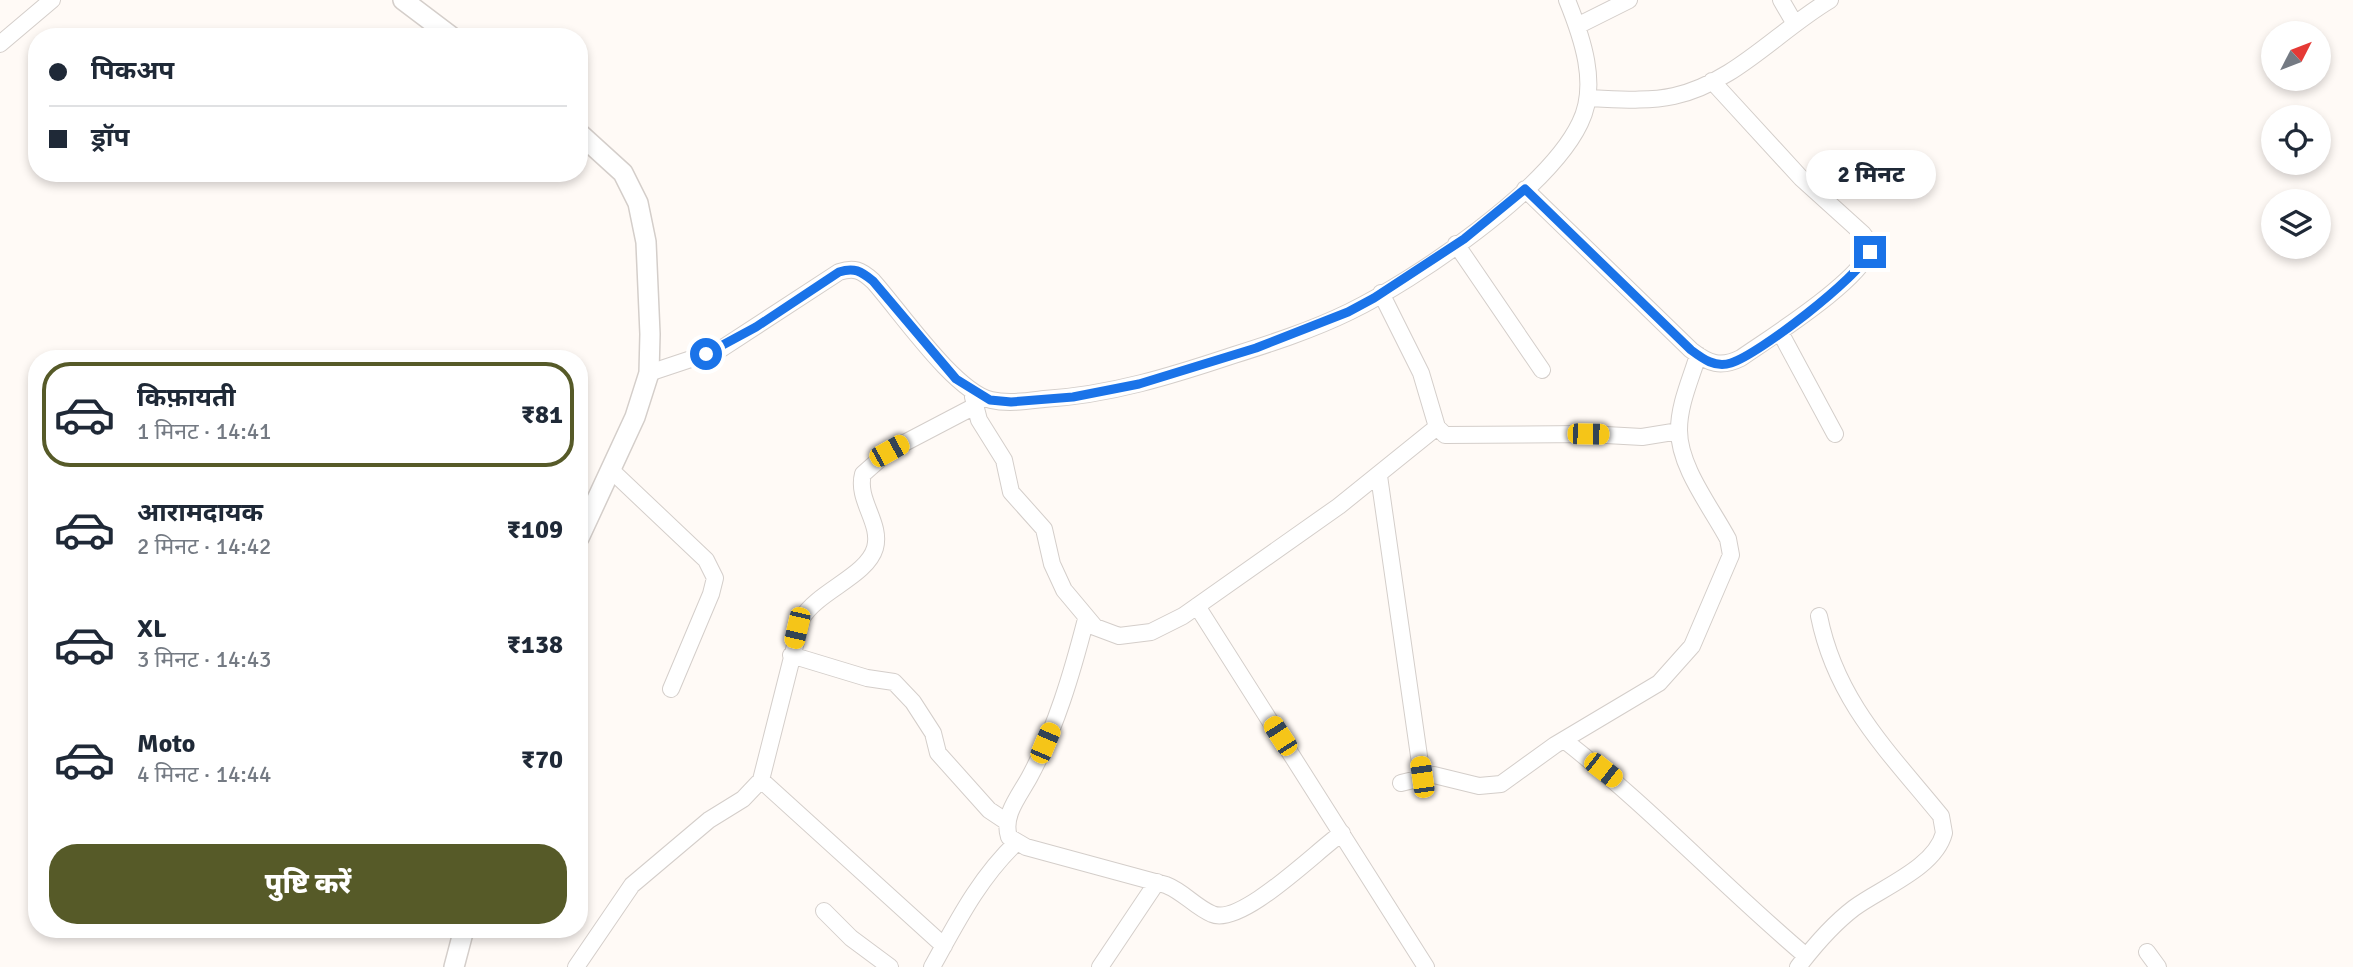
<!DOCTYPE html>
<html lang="hi">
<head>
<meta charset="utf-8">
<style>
  :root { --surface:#fff; --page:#f6f6f7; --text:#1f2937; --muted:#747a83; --line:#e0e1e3; --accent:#565a28 }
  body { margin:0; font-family:Signika,"Noto Sans Devanagari",sans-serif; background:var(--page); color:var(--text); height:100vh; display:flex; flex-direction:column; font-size:26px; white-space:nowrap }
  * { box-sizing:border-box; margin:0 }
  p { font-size:23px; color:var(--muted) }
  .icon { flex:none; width:38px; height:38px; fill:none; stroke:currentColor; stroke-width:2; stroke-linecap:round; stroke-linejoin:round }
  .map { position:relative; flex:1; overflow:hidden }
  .side { position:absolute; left:28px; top:350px; width:560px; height:588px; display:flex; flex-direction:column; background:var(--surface); border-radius:28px; box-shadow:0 4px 10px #0003 }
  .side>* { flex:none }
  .guide { position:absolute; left:28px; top:28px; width:560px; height:154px; border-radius:28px; box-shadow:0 4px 10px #0003; display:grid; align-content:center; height:154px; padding:0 21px; background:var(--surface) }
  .needle { width:46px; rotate:48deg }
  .tools { position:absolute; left:2261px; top:21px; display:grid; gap:14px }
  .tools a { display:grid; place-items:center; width:70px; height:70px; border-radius:50%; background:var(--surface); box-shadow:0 4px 10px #0003; font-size:35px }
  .end { position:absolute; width:32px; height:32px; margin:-16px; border:9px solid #1a73e8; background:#fff; box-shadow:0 0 0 4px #fff }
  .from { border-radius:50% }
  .bubble { position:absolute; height:49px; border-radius:24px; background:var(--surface); box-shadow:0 4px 10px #0003; font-size:23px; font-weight:800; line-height:49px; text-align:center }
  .car { position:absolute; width:21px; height:42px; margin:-21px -10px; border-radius:9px; box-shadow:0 0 5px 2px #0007; background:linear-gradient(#f5c518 24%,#345 0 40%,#f5c518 0 76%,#345 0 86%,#f5c518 0) }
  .guide b { display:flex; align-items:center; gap:24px; height:66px; font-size:26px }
  .guide b+b { border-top:2px solid var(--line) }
  .guide i { width:18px; height:18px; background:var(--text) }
  ul { padding:12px 0 0; list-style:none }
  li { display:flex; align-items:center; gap:21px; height:105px; margin:0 14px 10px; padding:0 7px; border:4px solid transparent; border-radius:28px }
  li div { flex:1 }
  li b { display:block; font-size:26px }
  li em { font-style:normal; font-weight:800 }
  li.active { border-color:var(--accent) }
  li>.icon { width:63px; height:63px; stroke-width:1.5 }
  .primary-button { display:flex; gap:14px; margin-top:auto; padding:14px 21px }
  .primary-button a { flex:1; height:80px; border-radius:28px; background:var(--accent); color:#fff; font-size:28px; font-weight:800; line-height:80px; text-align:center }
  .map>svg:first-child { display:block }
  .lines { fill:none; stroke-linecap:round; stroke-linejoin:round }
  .minor-casing { stroke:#d4ceca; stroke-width:18 }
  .tertiary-casing { stroke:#d4ceca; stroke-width:22 }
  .minor { stroke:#fff; stroke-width:16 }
  .tertiary { stroke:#fff; stroke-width:19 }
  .route { stroke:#1a73e8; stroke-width:9 }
</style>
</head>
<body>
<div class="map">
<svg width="2353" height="967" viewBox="0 0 2353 967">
  <rect width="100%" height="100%" fill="#fffaf6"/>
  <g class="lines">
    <defs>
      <path id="minor" d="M1781,0L1795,24
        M1577,26L1629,0
        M0,44L52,0
        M1588,98C1616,99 1647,102 1674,96C1734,83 1779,30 1830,0
        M1525,189L1691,350C1709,364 1721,368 1741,358C1768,339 1869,276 1871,245L1863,234L1801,178L1712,81
        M1456,244L1542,370
        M1381,293L1421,373L1437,427L1445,435L1588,434L1642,437L1679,431
        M1780,332L1835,434
        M649,373L721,349L839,272C854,267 861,270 873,281C900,311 954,391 991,400C1008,404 1027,401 1044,399C1110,395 1171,376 1234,355C1272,343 1312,330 1349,312C1415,280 1548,190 1580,123C1599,85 1582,37 1567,0
        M973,397L979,420L1004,460L1011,492L1044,529L1052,564L1064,590L1095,627L1119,636L1151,632L1183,616L1339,506L1437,427
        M611,470L706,560L715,578L711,594L671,689
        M1379,476L1422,777
        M1197,606L1426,967
        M1086,619C1072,673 1056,728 1029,778C1019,796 1002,816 1009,837L1026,847L1166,885C1184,892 1195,907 1212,914C1241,927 1316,851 1342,833
        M791,655L867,678L894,682L913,702L933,733L938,753L989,810L1007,822
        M1564,740C1650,807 1723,886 1806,956
        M761,780L944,946
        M1401,783L1434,775L1479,786L1501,784L1555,745L1659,683L1692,646L1731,555L1728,539C1711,507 1679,467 1679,430C1679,404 1691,379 1698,355
        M824,911L851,938L890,967
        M2147,952L2158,967
        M576,967L632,885L709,820L743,799L761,780L802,618C818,591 867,576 875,548C882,523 856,500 863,474L889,451L975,406
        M932,967C957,922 979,878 1017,842
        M1100,967L1157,882
        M1798,967C1814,946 1833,924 1854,908C1881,888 1935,868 1944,833L1941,816C1888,751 1836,701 1819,616"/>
      <path id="tertiary" d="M403,0L452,37
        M579,133L623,173L638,203L646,242L650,334L649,373L635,417L579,538
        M454,967L464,929"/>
    </defs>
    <use href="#minor" class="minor-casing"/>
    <use href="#tertiary" class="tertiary-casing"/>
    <use href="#minor" class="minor"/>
    <use href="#tertiary" class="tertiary"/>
  </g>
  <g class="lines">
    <path class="route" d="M706,354L756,327L839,272C854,267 861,271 873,281L956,379L990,400L1011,402L1073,397L1139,384L1256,348L1348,312L1374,298L1464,239L1525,189L1691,350C1703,359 1715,368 1731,363C1758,355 1859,277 1870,252"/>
  </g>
</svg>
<div class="tools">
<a><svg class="needle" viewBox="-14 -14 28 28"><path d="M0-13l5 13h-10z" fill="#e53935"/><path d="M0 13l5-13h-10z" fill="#747a83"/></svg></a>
<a><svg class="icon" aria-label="locate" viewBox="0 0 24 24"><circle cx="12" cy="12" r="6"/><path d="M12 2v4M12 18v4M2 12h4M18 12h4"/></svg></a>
<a><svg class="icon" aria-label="layers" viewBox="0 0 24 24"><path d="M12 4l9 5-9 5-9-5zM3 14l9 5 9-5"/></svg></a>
</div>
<i class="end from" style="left:706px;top:354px"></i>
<i class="end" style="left:1870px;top:252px"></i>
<div class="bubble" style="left:1806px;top:150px;width:130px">2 मिनट</div>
<i class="car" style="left:1588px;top:434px;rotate:91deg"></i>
<i class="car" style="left:889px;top:451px;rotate:61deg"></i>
<i class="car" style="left:797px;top:628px;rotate:193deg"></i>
<i class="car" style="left:1280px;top:736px;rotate:327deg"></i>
<i class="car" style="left:1045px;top:743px;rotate:23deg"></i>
<i class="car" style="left:1603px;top:770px;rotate:128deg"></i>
<i class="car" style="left:1422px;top:777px;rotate:352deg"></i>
<div class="guide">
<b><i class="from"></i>पिकअप</b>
<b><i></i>ड्रॉप</b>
</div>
<section class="side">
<ul>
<li class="active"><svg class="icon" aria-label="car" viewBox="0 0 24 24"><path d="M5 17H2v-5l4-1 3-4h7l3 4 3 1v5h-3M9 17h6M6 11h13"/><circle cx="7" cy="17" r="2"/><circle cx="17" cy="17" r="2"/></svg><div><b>किफ़ायती</b><p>1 मिनट · 14:41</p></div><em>₹81</em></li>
<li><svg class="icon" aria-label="car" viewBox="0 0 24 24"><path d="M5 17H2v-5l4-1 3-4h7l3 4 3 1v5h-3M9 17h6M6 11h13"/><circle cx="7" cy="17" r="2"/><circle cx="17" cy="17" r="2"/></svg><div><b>आरामदायक</b><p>2 मिनट · 14:42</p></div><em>₹109</em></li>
<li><svg class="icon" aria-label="car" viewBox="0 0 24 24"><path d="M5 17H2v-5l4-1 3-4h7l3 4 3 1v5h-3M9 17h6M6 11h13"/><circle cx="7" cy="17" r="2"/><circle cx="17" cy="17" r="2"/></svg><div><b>XL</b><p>3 मिनट · 14:43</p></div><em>₹138</em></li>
<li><svg class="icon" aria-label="car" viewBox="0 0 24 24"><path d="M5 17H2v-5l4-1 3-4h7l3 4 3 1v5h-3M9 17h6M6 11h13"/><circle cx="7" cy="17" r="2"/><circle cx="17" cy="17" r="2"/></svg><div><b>Moto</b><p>4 मिनट · 14:44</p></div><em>₹70</em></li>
</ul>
<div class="primary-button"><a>पुष्टि करें</a></div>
</section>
</div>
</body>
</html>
